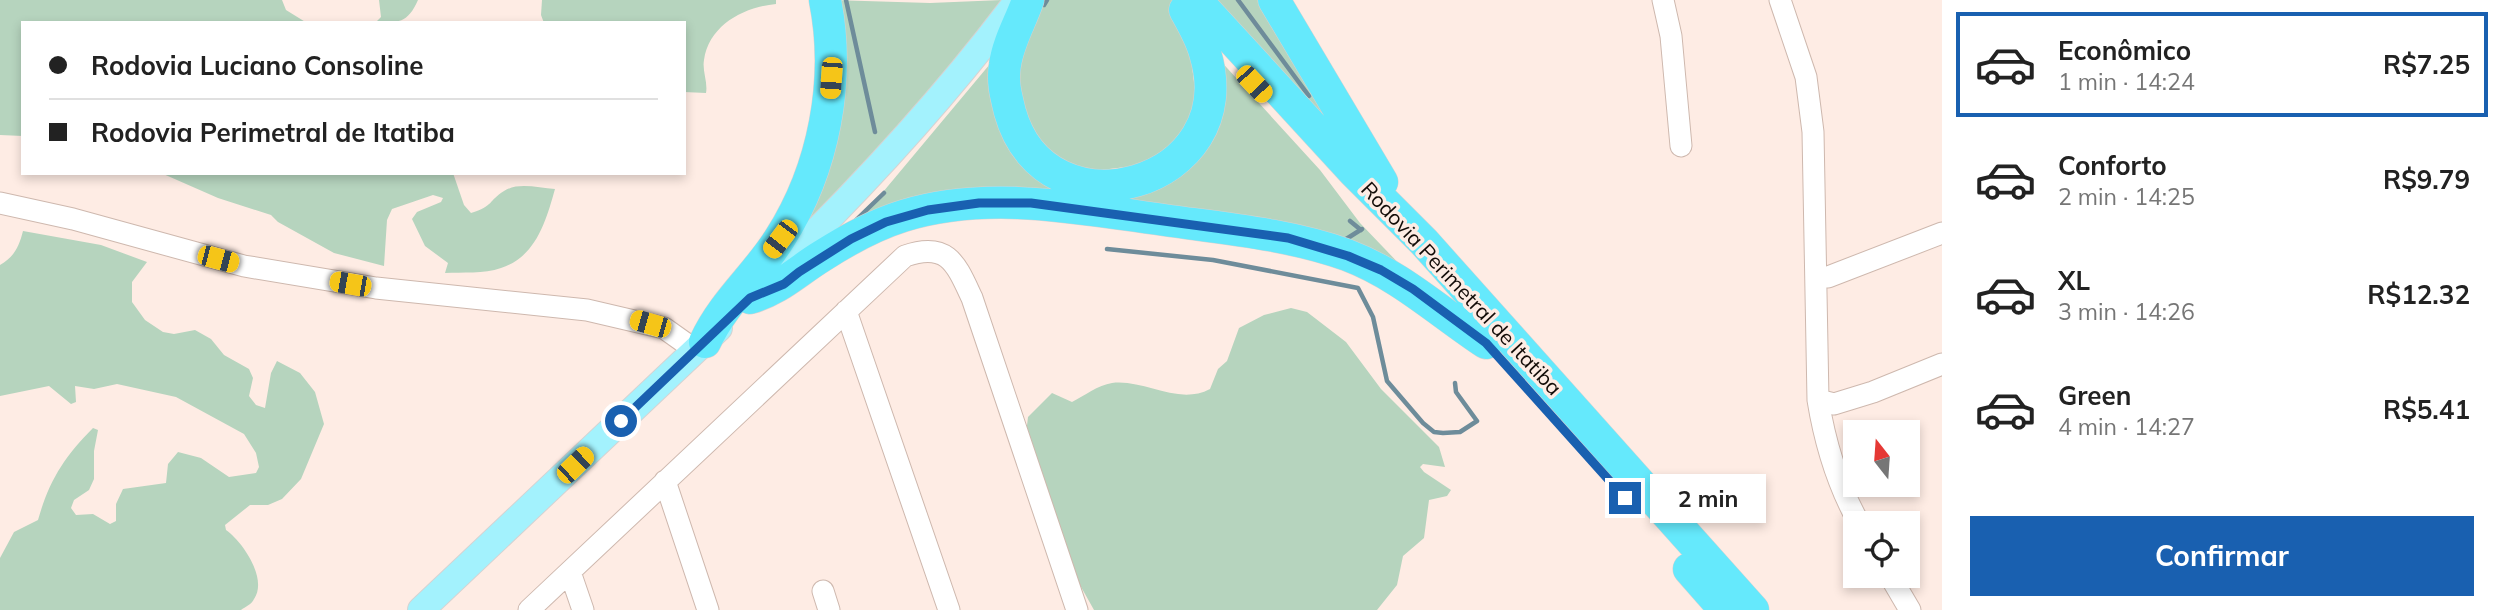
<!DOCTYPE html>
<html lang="pt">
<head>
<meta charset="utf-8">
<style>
  :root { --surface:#fff; --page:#f6f6f6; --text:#222; --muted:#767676; --line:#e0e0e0; --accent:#1960b0 }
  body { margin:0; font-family:Mulish,sans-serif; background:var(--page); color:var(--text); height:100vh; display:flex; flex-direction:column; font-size:26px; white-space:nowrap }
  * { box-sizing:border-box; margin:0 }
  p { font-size:23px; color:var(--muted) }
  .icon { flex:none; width:38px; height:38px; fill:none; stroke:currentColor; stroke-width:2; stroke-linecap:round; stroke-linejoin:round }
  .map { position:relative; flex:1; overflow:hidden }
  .sheet { display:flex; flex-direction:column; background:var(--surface); width:560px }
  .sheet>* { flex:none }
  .hud { position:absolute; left:21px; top:21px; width:665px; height:154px; border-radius:0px; box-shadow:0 4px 10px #0003; display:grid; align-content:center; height:154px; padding:0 28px; background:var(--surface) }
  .needle { width:46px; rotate:343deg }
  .buttons { position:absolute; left:1843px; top:420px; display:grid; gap:14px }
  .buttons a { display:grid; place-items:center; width:77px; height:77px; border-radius:0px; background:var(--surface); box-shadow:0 4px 10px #0003; font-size:35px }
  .end { position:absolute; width:32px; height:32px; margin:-16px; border:9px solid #1960b0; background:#fff; box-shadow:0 0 0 4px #fff }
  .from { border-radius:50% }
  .bubble { position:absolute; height:49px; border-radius:0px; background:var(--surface); box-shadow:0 4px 10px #0003; font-size:23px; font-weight:700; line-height:49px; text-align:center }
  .car { position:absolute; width:21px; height:42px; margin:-21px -10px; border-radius:9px; box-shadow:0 0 5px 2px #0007; background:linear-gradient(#f5c518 24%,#345 0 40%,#f5c518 0 76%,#345 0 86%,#f5c518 0) }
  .hud b { display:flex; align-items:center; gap:24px; height:66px; font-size:26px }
  .hud b+b { border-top:2px solid var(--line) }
  .hud i { width:18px; height:18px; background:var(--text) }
  ul { padding:12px 0 0; list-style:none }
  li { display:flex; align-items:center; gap:21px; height:105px; margin:0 14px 10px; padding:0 14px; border:4px solid transparent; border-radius:0px }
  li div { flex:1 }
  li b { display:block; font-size:26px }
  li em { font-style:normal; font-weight:700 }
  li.active { border-color:var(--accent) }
  li>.icon { width:63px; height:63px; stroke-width:1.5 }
  .primary-button { display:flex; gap:14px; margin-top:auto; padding:14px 28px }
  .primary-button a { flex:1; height:80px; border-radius:0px; background:var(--accent); color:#fff; font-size:28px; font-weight:700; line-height:80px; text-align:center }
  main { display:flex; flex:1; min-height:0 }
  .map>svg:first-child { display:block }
  .green { fill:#b6d4be }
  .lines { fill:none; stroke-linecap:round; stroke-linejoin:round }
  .stream { stroke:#6e8c9a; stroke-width:4.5 }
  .minor-casing { stroke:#ceb8ae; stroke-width:23 }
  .major-casing { stroke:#d5d3d3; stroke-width:28 }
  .highway-casing { stroke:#d5d3d3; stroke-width:33 }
  .minor { stroke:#fff; stroke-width:21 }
  .major { stroke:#a3f2fd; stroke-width:26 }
  .highway { stroke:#65e9fc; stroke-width:32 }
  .route { stroke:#1960b0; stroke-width:9 }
  .labels { text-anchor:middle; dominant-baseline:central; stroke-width:7; stroke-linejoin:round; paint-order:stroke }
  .street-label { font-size:21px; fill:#130c08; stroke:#feece4 }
</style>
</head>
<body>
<main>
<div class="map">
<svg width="1942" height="610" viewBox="0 0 1942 610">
  <rect width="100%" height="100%" fill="#feece4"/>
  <path class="green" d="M0,0H282L286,10L307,23H23V136L0,135Z
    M379,0H418C408,23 398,23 375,23L381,17Z
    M542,0H776V4C744,7 709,25 704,60C702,71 708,82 706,93L684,92V23H544L541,15Z
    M832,0L930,3L1002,0L936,87L811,221L798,227Z
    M1046,0H1184L1198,115L1160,163L1075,173L1023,127L1017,53Z
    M1206,0H1265L1362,164Z
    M1217,57L1320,170L1360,223L1406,271L1036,198L841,232L883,192L995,58L1022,151L1157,184Z
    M161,173H453L464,205L471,213C494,206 488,201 504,191C518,182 538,188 555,189C546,221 536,257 501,268C484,274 462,272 445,273L448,263L425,246L412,219L417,212L441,202L443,198L433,195L392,209L387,220L384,266L334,253L278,222L271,215L218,198Z
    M23,231L101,245L147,262L132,282V302L145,320L163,332L174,334L195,330L211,339L224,355L249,369L253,378L249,396L256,405L265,408L271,373L277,361L300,373L315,392L324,424L301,479L282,499L268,505H250L225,525L226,530C243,542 268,579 254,599C252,604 245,607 241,610H0V558L14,532L38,520C49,481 64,457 93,428L98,430L94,451V479L89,490L74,500L71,508L76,515L93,514L110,524L116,521V504L123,489L166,483L168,464L178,452L201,458L229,477L256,473L259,467L256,453L244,434L176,397L117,384L94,389L75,386L76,402L71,404L49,386L0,396V265C14,257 19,247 23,231Z
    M1291,308L1307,312L1346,342L1381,389L1439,447L1445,467L1423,464L1420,467L1424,472L1451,490L1447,496L1429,500L1424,538L1403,556L1397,585L1377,610H1094L1071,569L1026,434L1028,417L1052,393L1072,402C1084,396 1098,385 1112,383C1145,379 1178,406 1210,389L1218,369L1227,361L1239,328L1264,315Z"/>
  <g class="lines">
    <path class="stream" d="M846,0L875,132
      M1238,0L1309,96
      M1044,5L1047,0
      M855,221L884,193
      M1350,221L1361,230
      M1343,241L1362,229
      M1107,249L1213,260L1358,288L1373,317L1387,381L1423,423L1434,432L1443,433L1460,432L1477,421L1456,392L1455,383"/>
    <defs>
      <path id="minor" d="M1663,0L1671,36L1681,146
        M1780,0L1806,77L1813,132L1818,400C1825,443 1837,484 1859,523
        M0,203L73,219L244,266L376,288L587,310L664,328L695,350
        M1828,277L1942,233
        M846,311L949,610
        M1818,400L1834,404L1873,392L1942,364
        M665,481L708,610
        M570,572L583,610
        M1890,576L1910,610
        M823,591L829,610
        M529,610L905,256C948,241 956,264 972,298L1077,610"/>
      <path id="major" d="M764,283C856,194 941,103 1018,0
        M421,610L719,328"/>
      <path id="highway" d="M1028,0C1021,21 1008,42 1005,65C1002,82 1006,96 1010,112C1046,242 1246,185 1205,53C1201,38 1193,24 1185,10
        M1196,0L1354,172L1424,242L1753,610
        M1274,0L1382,182
        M750,298C780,289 796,272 822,256C847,240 874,225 903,216C990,189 1083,209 1171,221C1230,229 1291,235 1347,255C1400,275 1439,312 1486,343
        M705,342C724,301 757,275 780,238C824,169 841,80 825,0
        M1689,569L1725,610"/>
    </defs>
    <use href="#minor" class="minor-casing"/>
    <use href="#major" class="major-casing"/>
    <use href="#highway" class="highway-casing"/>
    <use href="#minor" class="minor"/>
    <use href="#major" class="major"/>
    <use href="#highway" class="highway"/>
  </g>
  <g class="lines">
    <path class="route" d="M621,421L750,298L784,284L799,272L851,239L886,222L928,210L979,203H1031L1288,238L1348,256L1381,270L1413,289L1486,343L1625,498"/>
  </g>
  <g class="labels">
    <g class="street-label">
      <text transform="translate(1462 288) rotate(47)">Rodovia Perimetral de Itatiba</text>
    </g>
  </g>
</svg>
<div class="buttons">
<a><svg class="needle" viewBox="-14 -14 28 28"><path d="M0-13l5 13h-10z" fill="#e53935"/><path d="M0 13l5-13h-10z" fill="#767676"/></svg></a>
<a><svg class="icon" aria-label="locate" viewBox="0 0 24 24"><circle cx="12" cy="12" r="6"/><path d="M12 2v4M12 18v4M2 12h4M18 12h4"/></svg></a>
</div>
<i class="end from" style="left:621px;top:421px"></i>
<i class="end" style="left:1625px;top:498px"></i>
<div class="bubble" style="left:1650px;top:474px;width:116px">2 min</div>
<i class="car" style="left:831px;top:78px;rotate:184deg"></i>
<i class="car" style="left:1254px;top:84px;rotate:137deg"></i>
<i class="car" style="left:780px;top:239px;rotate:217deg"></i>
<i class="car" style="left:218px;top:259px;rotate:105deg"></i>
<i class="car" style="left:350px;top:284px;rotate:280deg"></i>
<i class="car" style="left:650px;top:324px;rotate:286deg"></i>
<i class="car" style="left:575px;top:465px;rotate:46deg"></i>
<div class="hud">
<b><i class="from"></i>Rodovia Luciano Consoline</b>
<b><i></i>Rodovia Perimetral de Itatiba</b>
</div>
</div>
<section class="sheet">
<ul>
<li class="active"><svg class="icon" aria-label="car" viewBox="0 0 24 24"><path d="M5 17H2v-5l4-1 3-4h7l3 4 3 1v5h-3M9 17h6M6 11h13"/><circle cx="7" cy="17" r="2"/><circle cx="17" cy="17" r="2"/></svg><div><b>Econômico</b><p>1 min · 14:24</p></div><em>R$7.25</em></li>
<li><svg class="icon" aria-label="car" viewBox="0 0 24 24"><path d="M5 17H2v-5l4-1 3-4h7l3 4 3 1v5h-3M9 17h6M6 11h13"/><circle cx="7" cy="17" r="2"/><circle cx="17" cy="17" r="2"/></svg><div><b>Conforto</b><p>2 min · 14:25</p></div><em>R$9.79</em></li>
<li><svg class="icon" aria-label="car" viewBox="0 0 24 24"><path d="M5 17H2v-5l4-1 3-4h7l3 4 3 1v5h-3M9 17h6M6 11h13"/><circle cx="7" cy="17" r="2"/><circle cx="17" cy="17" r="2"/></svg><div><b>XL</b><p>3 min · 14:26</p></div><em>R$12.32</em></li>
<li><svg class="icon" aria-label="car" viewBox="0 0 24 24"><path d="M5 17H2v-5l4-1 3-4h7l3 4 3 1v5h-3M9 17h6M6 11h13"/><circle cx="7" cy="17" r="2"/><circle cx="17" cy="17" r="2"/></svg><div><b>Green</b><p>4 min · 14:27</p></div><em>R$5.41</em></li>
</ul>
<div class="primary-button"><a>Confirmar</a></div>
</section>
</main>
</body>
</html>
